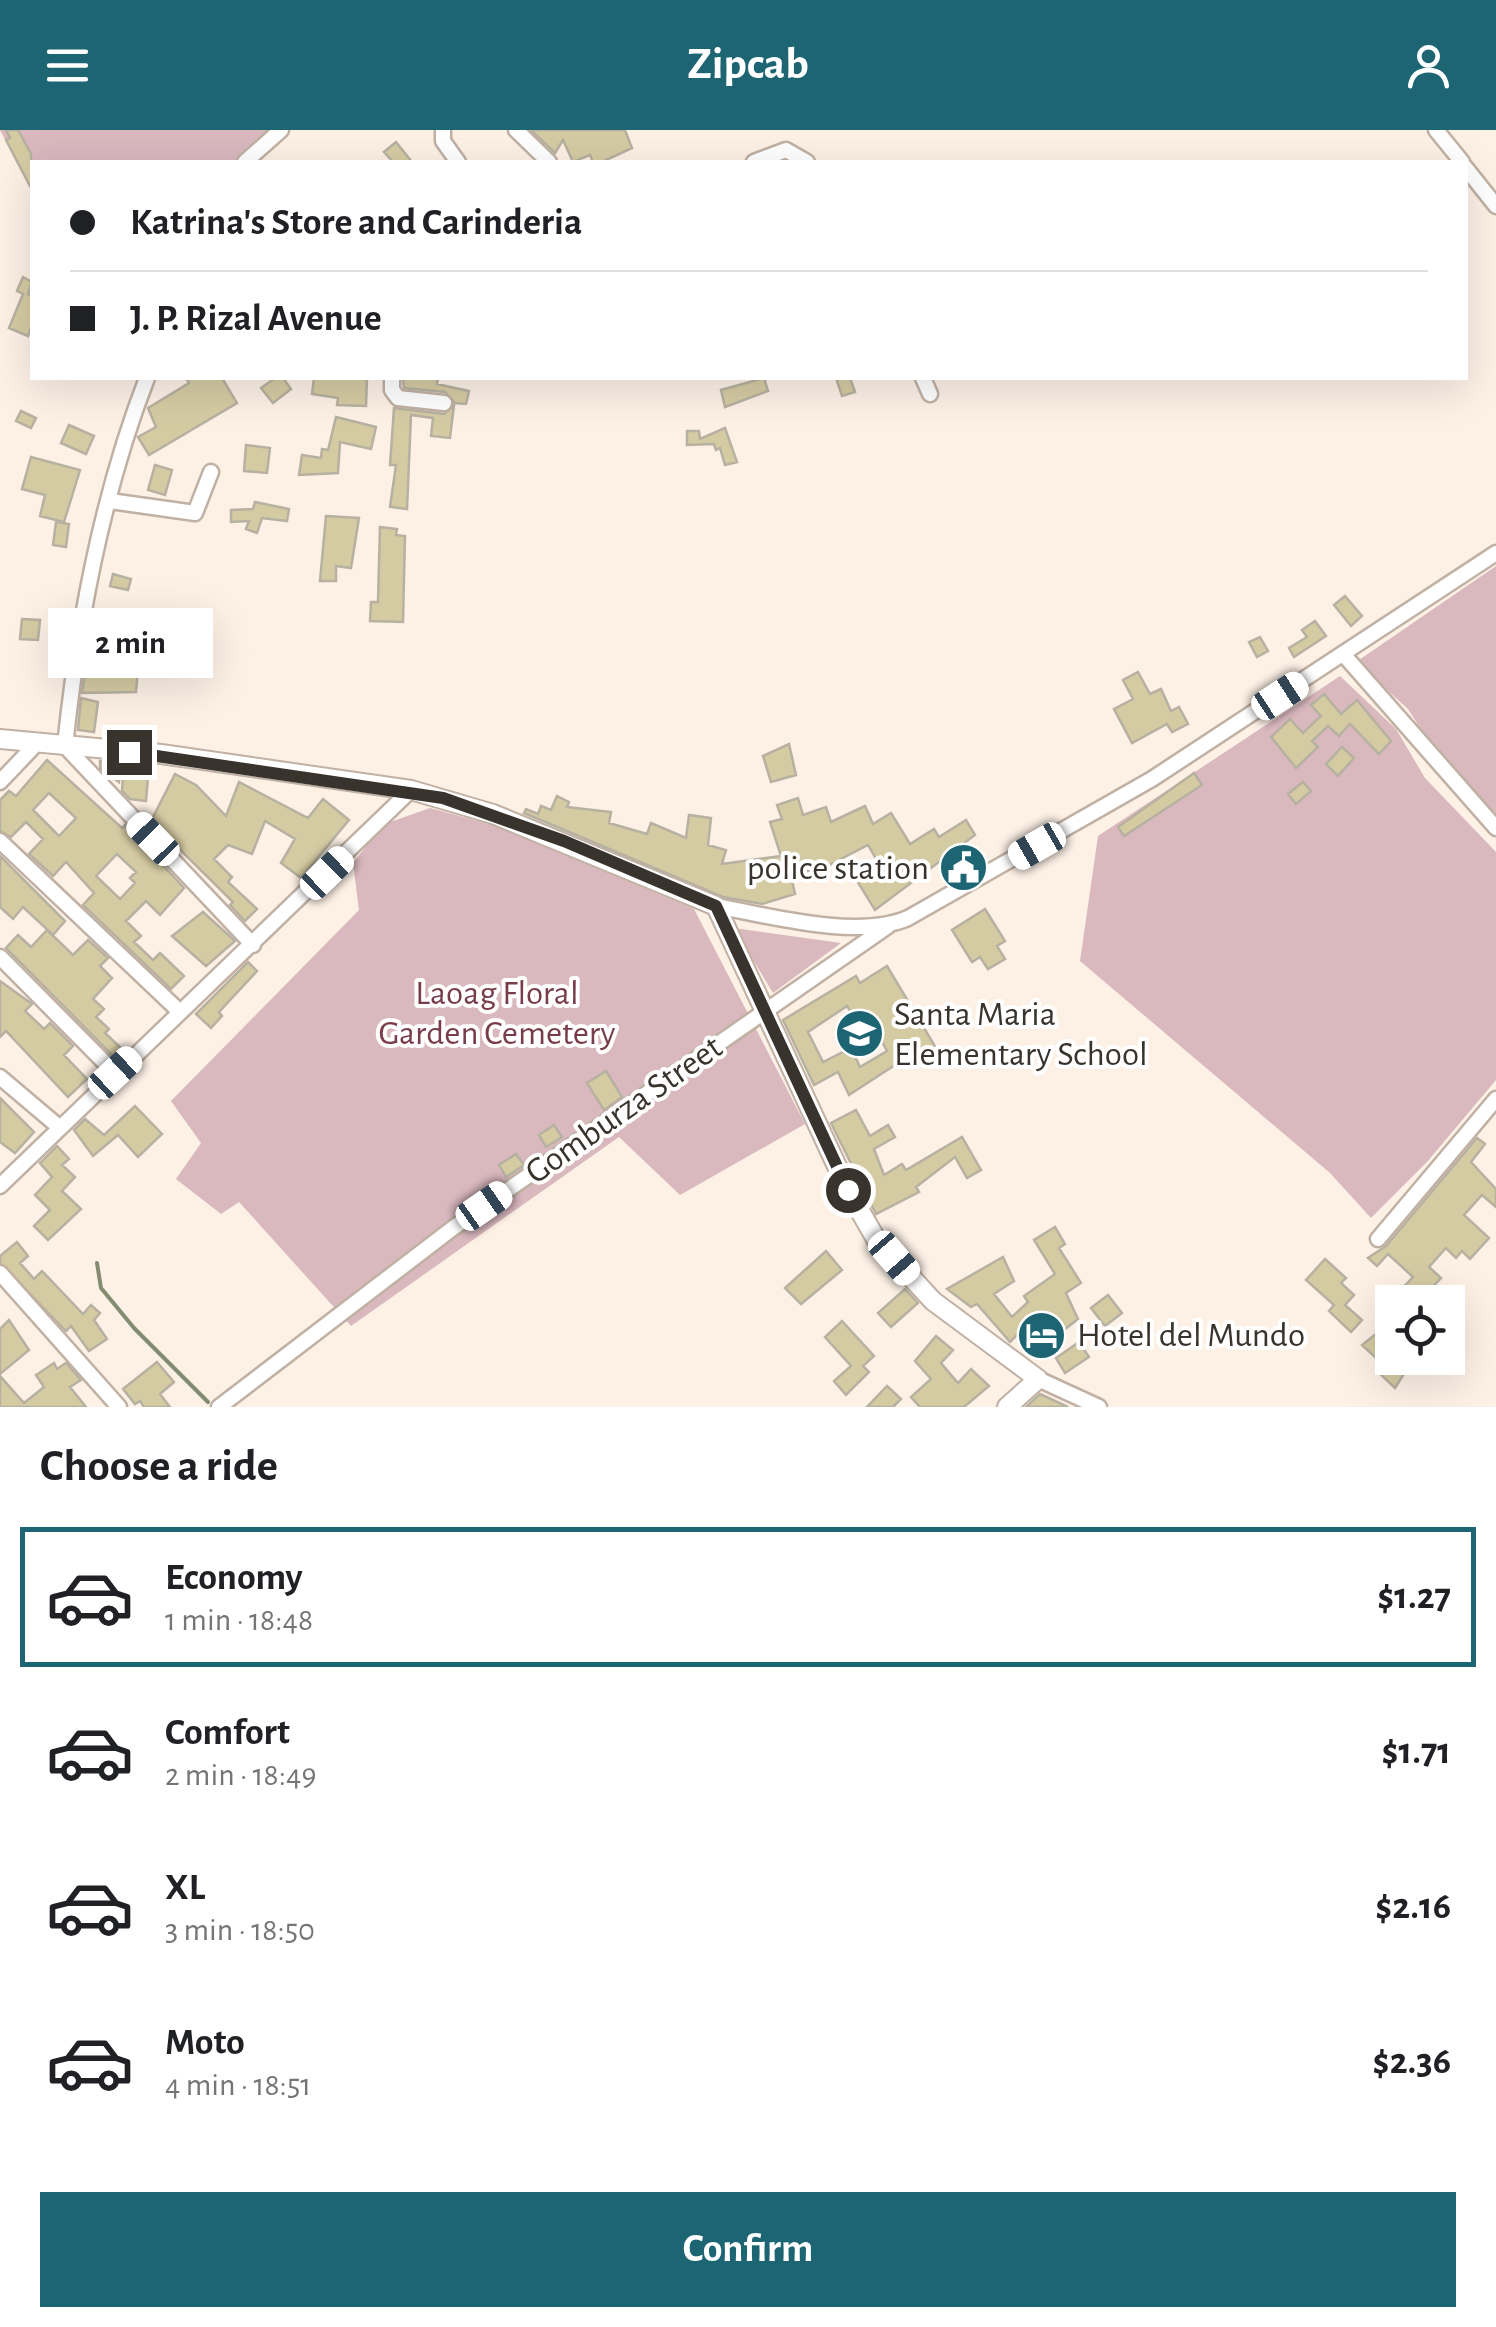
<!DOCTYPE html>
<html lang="en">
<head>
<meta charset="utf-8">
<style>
  :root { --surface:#fff; --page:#f6f6f6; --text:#202124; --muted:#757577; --line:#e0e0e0; --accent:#1d6573 }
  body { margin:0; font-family:"Alegreya Sans",sans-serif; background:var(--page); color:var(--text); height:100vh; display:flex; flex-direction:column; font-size:38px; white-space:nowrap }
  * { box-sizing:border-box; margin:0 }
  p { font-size:32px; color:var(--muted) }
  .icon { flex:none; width:55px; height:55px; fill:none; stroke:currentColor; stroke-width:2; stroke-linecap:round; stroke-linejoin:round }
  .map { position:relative; height:1277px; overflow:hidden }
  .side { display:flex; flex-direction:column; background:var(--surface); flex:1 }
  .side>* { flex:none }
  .top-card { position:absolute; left:30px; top:30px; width:1438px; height:220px; border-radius:0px; box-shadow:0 10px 40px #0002; display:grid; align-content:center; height:220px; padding:0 40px; background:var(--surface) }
  .buttons { position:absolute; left:1375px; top:1155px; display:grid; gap:20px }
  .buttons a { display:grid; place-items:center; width:90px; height:90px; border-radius:0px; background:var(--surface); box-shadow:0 10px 40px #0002; font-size:50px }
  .end { position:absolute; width:45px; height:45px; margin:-22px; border:12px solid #38332d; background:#fff; box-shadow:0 0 0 5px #fff }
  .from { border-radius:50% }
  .bubble { position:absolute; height:70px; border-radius:0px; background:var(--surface); box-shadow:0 10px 40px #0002; font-size:32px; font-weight:700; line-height:70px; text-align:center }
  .car { position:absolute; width:30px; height:60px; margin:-30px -15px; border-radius:12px; box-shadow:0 0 8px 2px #0007; background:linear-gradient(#fff 24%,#345 0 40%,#fff 0 76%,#345 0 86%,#fff 0) }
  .top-card b { display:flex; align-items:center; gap:35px; height:95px; font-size:38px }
  .top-card b+b { border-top:2px solid var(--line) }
  .top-card i { width:25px; height:25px; background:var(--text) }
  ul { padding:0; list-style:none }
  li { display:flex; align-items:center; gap:30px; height:140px; margin:0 20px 15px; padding:0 20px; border:5px solid transparent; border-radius:0px }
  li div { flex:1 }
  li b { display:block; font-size:38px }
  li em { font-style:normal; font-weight:700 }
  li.active { border-color:var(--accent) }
  li>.icon { width:90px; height:90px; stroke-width:1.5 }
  h2 { padding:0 40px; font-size:45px; line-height:120px }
  .action { display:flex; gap:20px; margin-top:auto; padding:20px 40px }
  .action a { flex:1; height:115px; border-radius:0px; background:var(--accent); color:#fff; font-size:40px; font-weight:700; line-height:115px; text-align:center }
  header { display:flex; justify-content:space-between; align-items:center; height:130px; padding:0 40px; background:var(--accent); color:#fff; font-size:45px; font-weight:700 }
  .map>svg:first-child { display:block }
  .green { fill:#d9b8be }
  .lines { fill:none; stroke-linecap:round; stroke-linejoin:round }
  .stream { stroke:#838c70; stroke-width:4 }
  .building { fill:#d5cba3; stroke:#b6b1a0; stroke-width:2.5; fill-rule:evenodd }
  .minor-casing { stroke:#c0b1a4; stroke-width:19 }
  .major-casing { stroke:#c0b1a4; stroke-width:22 }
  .minor { stroke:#fff; stroke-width:14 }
  .major { stroke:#fff; stroke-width:18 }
  .route { stroke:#38332d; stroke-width:12 }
  .labels { text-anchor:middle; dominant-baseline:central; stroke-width:8; stroke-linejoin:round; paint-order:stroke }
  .poi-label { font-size:35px; fill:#38332d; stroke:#fff; text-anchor:start }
  .park-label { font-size:35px; fill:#783c4b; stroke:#fff }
  .street-label { font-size:35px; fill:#38332d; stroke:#fff }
</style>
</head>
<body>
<header><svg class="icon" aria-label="menu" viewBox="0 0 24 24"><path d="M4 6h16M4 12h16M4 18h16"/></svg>Zipcab<svg class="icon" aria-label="person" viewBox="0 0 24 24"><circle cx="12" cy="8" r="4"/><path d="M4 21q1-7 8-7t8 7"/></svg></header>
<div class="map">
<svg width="1496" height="1277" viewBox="0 0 1496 1277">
  <rect width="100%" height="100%" fill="#fdf1e6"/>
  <path class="green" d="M0,0H267L236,32H32V61Z
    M1496,436V692L1444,635L1408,579L1356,532Z
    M1340,546L1396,599L1425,648L1496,722V950L1427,1032L1371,1088L1330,1043L1080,831L1098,706Z
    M430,678L493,695L694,779L805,994L680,1065L619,1007L351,1196L239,1072L221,1084L176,1049L201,1013L171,971L359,780L353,733L382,695Z
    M734,798L841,813L773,863Z"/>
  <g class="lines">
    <path class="stream" d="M97,1133L101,1158L134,1198L208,1272"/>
  </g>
  <path class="building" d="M6,0H18L31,24L32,60L6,10L10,8Z
    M531,0H625L632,18L602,32H593L590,25L573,32L563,10L555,23Z
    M396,12L412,32H393L384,22Z
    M23,147L32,152L28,164L32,166V194L28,206L9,198L23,164L17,161Z
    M186,248H222L237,273L149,325L138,307L156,297L148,278L189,253Z
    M275,248H283L291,259L273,273L261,258Z
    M314,248H367L366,276L337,275L338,268L312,264Z
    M403,248L438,249L437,254L469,261L466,274L455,273L445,262L404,258Z
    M764,248L768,261L725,277L721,260Z
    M836,248H850L855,262L842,266Z
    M454,275L450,308L431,306L433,288L411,285L407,379L390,377L396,335H390L394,278L444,284Z
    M21,281L36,288L31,298L16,291Z
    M336,287L376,297L371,319L340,312L338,343L299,345L302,325L321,328L322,319L328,320Z
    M69,295L94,306L86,324L61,313Z
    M725,298L737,332L725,335L720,318L716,320L714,314L687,315V301H699L700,309Z
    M246,315L270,318L267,343L244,341Z
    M31,327L80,340L64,392L40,386L45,365L22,359Z
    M155,335L172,340L165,365L148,360Z
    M255,372L289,379L287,391L262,388L257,403L246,399L249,391L231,392V380L253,379Z
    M326,386L359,388L351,438L336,436V451H320Z
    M56,392L69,394L66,417L53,415Z
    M380,397L397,399L396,405L405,406L403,492L370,491L371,472H378Z
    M113,444L131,449L128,460L110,456Z
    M1345,466L1362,486L1351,496L1334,475Z
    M22,489L40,490L38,510L20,509Z
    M1315,491L1326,506L1294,527L1289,518L1307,507L1302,500Z
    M1260,507L1268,521L1257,527L1249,512Z
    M89,512L102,514L99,534L138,538L136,562L82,563Z
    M1138,542L1150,564L1161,559L1171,581L1179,577L1188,594L1172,602L1167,594L1132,613L1114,579L1133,569L1123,550Z
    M1324,564L1341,584L1357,570L1391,611L1379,624L1350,594L1339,606L1328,596L1312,611L1318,617L1296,638L1271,607L1290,589L1303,603L1321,586L1311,575Z
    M81,568L98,572L94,602L78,600Z
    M789,614L796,645L771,652L763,626Z
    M1342,617L1354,628L1338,646L1326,634Z
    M47,630L122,698L125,695L184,758L160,785L146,771L126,791L141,806L134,812L153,830L160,823L184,846L171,859L83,775L94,763L66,732L53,746L29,724L43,709L26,692L11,707L0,701V670L9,661L16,666ZM49,663L76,688L59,706L33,680ZM117,724L136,742L130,748L135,753L120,769L96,746Z
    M100,631L120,633L119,652L100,638Z
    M1194,643L1202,655L1124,706L1118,697Z
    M175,644L196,655L226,686L239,652L308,688L323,669L349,690L301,748L281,733L295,709L265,691L252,724L228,715L214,729L232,747L228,752L257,779L245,791L230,775L233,772L151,691Z
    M123,646L148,647L146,671L130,669L122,661Z
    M1303,652L1311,661L1296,674L1288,664Z
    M557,666L569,672L567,677L611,682L609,693L647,704L651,693L686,708L689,685L711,688L708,715L726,720L722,734L781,726L770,692L782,689L777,675L798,668L803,685L826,677L831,692L865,676L873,694L891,683L910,714L934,699L939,707L966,690L975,705L875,780L857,751L880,736L868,715L818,741L817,738L791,746L795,764L762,774L723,767L524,683L526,679L538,684L541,676L551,680Z
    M0,726L65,791L53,805L23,777L13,789L0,777Z
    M985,779L1005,811L997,816L1005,829L988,839L980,827L972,832L952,800Z
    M203,782L235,811L206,836L172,806Z
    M47,800L73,825L88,810L108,828L100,836L112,848L93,869L104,879L96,887L109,899L105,903L122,919L114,927L6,818L18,805L31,817Z
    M248,832L257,841L219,882L222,886L211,898L196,884Z
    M887,836L936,918L919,928L915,922L849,965L838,942L814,955L783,890L856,846L860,853ZM847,876L863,902L873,895L887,921L860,937L851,918L823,932L808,902Z
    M0,851L32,874L25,881L44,899L50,893L73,916L64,925L87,949L68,967L6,901L0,907Z
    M606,941L622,967L604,980L587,953Z
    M0,968L34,1002L15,1023L0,1012Z
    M135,976L162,1004L138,1027L118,1005L93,1026L74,1000L85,989L104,1005Z
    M856,980L870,1006L888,995L895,1007L874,1019L884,1045L902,1034L906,1040L962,1007L981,1040L967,1048L955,1027L916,1057L919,1062L876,1084L831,993Z
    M554,995L562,1007L546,1017L539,1005Z
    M1477,1008L1485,1014L1471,1032L1496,1059V1077L1482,1065L1464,1085L1489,1108L1470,1129L1462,1121L1456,1128L1446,1118L1429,1137L1441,1148L1429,1161L1441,1172H1426L1416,1164L1406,1172L1397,1164L1413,1147L1388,1124L1377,1136L1368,1128L1386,1116Z
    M57,1016L69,1029L62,1035L75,1047L62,1061L81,1079L48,1110L34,1096L50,1080L35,1065L52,1047L40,1033Z
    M516,1024L524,1035L506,1047L499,1035Z
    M1055,1097L1065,1114L1059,1118L1081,1153L1066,1163L1078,1189L1037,1221L1021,1201L1010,1212L977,1174L971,1177L947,1159L1003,1127L1014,1151L994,1164L1012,1187L1028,1172L1024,1166L1055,1144L1034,1110Z
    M17,1112L28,1126L20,1133L34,1149L42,1141L83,1184L91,1175L100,1183L94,1190L107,1209L89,1221L71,1196L66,1201L0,1133V1126Z
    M826,1121L842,1140L801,1174L785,1158Z
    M1325,1129L1346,1148L1341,1153L1354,1165L1345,1175L1362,1190L1351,1202L1329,1181L1334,1175L1306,1150Z
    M905,1159L918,1173L891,1197L878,1183Z
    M1108,1165L1122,1183L1105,1196L1091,1178Z
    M9,1190L29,1220L0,1244V1199Z
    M842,1191L874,1226L863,1236L869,1242L846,1265L834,1251L851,1236L825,1207Z
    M1386,1196L1392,1202V1228H1414L1395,1258L1379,1243L1385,1236L1362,1215Z
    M936,1206L953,1220L941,1233L958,1253L971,1239L989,1256L964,1277H920L911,1267L931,1249L915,1231Z
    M1079,1212L1089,1227L1065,1243L1056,1228Z
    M157,1232L174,1252L160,1264L170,1277H144L140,1271L135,1274L123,1259Z
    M54,1233L57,1239L66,1233L81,1250L70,1257L86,1277H0V1246L24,1273L44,1257L36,1245Z
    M887,1256L901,1269L893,1277H867Z
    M1040,1264L1068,1277H1026Z"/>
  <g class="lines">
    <defs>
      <path id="minor" d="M443,0V11L458,32
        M516,0L549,32
        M1436,0L1462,32
        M245,32L281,0
        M754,32L786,20L807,32
        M1465,37L1496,76
        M147,248C102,364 78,492 65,616L253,815
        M392,248V260L398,268L444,273
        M923,248L930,264
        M110,371L195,383L211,342
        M1344,525L1496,698
        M0,652L37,613
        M0,711L180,882
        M716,776C770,786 858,810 908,788L1152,649L1496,423
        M0,827L115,943
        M0,947L59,997
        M0,1056L411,660
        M1378,1109L1496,969
        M0,1143L119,1277
        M1038,1249L1099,1277
        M219,1277L453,1098L888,796"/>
      <path id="major" d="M0,609L161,624L411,660L493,684L716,776L848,1060L876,1109L933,1171L1038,1249L1007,1277"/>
    </defs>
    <use href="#minor" class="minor-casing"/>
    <use href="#major" class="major-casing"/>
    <use href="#minor" class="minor"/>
    <use href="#major" class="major"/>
  </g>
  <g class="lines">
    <path class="route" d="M129,622L443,668L564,711L716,776L848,1060"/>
  </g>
  <defs>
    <symbol id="civic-disc" viewBox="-11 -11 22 22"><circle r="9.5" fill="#1d6573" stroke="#fff"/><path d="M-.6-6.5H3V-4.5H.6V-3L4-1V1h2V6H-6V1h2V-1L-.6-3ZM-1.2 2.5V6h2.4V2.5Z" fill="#fff"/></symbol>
    <symbol id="school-disc" viewBox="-11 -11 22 22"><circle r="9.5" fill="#1d6573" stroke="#fff"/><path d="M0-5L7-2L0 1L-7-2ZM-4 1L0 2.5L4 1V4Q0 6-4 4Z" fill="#fff"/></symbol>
    <symbol id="hotel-disc" viewBox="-11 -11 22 22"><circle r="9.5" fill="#1d6573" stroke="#fff"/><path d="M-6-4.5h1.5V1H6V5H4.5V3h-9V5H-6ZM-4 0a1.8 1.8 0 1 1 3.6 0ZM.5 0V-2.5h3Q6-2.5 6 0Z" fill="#fff"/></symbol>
  </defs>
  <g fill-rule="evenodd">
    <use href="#civic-disc" x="936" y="710" width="55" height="55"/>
    <use href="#school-disc" x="832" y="876" width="55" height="55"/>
    <use href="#hotel-disc" x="1014" y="1178" width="55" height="55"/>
  </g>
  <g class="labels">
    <g class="poi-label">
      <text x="929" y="738" text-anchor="end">police station</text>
      <text x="894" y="884">Santa Maria<tspan x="894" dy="40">Elementary School</tspan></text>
      <text x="1077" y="1205">Hotel del Mundo</text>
    </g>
    <g class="park-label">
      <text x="497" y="863">Laoag Floral<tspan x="497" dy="40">Garden Cemetery</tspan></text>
    </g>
    <g class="street-label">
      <text transform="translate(624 980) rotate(-35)">Gomburza Street</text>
    </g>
  </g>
</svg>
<div class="buttons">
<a><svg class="icon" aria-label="locate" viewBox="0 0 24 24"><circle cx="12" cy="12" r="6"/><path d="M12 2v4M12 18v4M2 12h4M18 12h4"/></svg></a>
</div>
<i class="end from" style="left:848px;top:1060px"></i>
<i class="end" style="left:129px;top:622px"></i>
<div class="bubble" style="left:48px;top:478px;width:165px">2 min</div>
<i class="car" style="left:1280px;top:566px;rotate:57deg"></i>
<i class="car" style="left:153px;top:709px;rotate:316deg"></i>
<i class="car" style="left:1037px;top:716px;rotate:240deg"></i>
<i class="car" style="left:327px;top:743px;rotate:46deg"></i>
<i class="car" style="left:115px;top:943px;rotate:47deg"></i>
<i class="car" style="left:484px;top:1076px;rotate:55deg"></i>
<i class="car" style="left:894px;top:1128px;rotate:139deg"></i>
<div class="top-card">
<b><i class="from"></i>Katrina's Store and Carinderia</b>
<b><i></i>J. P. Rizal Avenue</b>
</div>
</div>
<section class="side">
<h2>Choose a ride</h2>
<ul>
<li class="active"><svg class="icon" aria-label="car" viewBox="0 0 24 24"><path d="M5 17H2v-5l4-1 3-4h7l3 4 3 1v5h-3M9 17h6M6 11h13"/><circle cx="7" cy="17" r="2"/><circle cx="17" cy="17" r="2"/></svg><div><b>Economy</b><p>1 min · 18:48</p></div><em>$1.27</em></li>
<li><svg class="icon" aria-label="car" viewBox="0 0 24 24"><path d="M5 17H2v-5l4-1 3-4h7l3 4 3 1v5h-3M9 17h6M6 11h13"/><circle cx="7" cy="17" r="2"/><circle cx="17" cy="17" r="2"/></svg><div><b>Comfort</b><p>2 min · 18:49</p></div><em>$1.71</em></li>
<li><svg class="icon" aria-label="car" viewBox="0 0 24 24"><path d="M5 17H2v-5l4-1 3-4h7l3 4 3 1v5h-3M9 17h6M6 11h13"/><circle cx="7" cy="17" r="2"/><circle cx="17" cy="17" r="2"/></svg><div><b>XL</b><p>3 min · 18:50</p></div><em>$2.16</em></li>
<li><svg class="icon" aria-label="car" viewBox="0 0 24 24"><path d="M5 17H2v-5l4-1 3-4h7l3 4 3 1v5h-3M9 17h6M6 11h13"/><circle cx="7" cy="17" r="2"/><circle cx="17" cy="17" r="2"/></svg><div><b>Moto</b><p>4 min · 18:51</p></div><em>$2.36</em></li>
</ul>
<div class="action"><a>Confirm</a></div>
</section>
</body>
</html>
